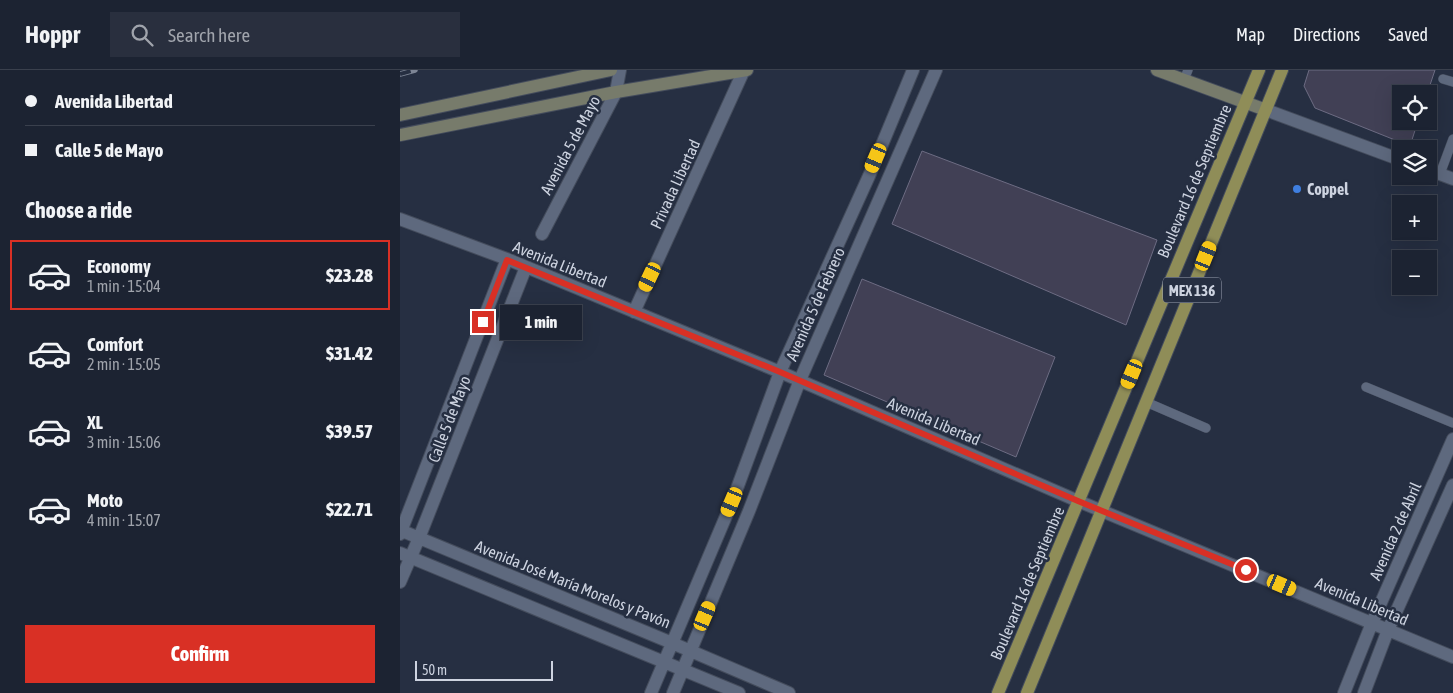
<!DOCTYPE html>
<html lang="en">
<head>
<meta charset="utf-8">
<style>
  :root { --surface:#1c2332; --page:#292f3e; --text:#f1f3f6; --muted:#a0a4ac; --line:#3a404d; --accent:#d93025 }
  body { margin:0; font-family:"Asap Condensed",sans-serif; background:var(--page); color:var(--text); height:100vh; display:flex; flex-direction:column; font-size:19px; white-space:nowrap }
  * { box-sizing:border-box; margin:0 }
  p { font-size:16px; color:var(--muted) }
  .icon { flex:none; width:28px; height:28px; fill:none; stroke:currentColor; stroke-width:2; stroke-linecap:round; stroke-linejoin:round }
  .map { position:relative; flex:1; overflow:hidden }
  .drawer { display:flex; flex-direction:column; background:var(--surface); width:400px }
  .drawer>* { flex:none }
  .hud { display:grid; align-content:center; height:110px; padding:0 25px; background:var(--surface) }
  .controls { position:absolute; left:992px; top:15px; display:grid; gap:10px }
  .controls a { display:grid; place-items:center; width:45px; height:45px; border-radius:0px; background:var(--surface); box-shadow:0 5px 20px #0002,0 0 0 1px var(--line); font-size:25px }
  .scale { position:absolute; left:15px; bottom:12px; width:138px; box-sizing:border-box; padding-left:5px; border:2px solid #cdd3e0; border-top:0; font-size:14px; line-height:18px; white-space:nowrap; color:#cdd3e0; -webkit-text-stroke:4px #262f42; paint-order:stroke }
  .end { position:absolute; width:22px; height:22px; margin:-11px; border:6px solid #d93025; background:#fff; box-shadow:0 0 0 2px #fff }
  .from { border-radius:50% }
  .bubble { position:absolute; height:35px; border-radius:0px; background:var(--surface); box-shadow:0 5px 20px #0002,0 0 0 1px var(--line); font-size:16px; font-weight:800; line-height:35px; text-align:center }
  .car { position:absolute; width:15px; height:30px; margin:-15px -8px; border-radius:6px; box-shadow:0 0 4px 1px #0007; background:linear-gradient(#f5c518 24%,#345 0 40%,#f5c518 0 76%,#345 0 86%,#f5c518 0) }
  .hud b { display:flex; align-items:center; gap:18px; height:48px; font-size:19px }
  .hud b+b { border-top:1px solid var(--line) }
  .hud i { width:12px; height:12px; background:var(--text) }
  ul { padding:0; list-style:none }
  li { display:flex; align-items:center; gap:15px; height:70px; margin:0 10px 8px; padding:0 15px; border:2px solid transparent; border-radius:0px }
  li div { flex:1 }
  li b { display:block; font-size:19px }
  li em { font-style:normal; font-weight:800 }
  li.current { border-color:var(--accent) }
  li>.icon { width:45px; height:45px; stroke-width:1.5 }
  h2 { padding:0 25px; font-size:22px; line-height:60px }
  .cta { display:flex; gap:10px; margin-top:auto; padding:10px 25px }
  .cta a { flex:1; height:58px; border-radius:0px; background:var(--accent); color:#fff; font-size:20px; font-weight:800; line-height:58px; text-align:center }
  header { display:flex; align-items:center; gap:30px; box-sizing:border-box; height:70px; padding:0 25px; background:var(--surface); border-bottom:1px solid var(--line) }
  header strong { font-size:24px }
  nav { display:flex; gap:28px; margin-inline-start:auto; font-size:18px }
  .search { width:350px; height:45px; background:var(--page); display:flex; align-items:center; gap:12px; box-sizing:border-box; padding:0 18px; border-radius:0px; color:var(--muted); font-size:19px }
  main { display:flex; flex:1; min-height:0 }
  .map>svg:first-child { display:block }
  .building { fill:#414055; stroke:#6d6c83 }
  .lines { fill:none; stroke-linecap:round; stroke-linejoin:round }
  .service-casing { stroke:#444c5c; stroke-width:10 }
  .minor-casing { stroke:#444c5c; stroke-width:14 }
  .secondary-casing { stroke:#444c5c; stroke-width:14 }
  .primary-casing { stroke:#444c5c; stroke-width:14 }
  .service { stroke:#5e697e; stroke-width:9 }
  .minor { stroke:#5e697e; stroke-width:12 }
  .secondary { stroke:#777b6b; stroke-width:12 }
  .primary { stroke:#8f8d58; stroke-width:12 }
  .rail-casing { stroke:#7d8595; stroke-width:5.5 }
  .rail { stroke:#262f42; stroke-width:4; stroke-dasharray:11; stroke-linecap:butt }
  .route { stroke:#d93025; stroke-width:6 }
  .shop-dot { fill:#3f7fe0; stroke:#262f42; stroke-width:2 }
  .labels { text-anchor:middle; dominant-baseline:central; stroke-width:5; stroke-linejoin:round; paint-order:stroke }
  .shield { fill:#262f42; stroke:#9ba2b1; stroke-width:1 }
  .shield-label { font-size:15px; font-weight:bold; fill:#cdd3e0 }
  .street-label { font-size:16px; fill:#cdd3e0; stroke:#262f42 }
  .poi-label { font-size:16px; font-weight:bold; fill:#cdd3e0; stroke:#262f42; text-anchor:start }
</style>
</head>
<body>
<header>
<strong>Hoppr</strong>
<div class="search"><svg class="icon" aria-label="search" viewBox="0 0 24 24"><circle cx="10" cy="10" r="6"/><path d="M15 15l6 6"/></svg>Search here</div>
<nav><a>Map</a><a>Directions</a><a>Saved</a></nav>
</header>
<main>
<section class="drawer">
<div class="hud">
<b><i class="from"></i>Avenida Libertad</b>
<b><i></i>Calle 5 de Mayo</b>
</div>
<h2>Choose a ride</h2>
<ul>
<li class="current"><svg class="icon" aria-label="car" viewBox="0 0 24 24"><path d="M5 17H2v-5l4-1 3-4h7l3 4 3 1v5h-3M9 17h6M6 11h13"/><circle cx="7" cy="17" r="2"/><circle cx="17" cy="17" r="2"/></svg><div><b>Economy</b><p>1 min · 15:04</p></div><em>$23.28</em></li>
<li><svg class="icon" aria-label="car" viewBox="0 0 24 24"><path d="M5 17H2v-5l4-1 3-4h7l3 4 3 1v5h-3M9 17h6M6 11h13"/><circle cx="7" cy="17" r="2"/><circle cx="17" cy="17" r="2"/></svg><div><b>Comfort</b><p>2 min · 15:05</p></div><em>$31.42</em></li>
<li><svg class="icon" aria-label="car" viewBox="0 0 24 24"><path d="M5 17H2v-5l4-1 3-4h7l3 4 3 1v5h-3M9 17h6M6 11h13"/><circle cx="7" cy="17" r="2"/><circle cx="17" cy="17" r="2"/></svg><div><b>XL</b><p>3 min · 15:06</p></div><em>$39.57</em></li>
<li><svg class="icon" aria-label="car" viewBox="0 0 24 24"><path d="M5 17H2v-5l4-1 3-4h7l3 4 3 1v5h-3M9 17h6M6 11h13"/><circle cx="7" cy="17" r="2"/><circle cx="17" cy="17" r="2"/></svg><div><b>Moto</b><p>4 min · 15:07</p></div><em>$22.71</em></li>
</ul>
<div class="cta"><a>Confirm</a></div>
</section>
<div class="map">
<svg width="1053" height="623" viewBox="0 0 1053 623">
  <rect width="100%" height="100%" fill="#262f42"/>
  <path class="building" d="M909,0H1035L1027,24H1001V51H1018L1010,76L915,38L904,16Z
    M522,81L757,170L726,255L492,154Z
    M462,209L655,287L616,387L424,305Z"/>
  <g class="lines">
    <defs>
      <path id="service" d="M1043,9L1053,12
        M784,10L788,0
        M1040,104L1053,69
        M966,317L1053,353
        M746,332L806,358"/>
      <path id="minor" d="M866,40L1001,90
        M1029,100L1053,109
        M0,149L107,189L380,302L678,431L1053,587
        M142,164L216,22L220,0
        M234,242L344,0
        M0,460L272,573L389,623
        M0,464L107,189
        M0,483L339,623
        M0,512L19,468L126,197
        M251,623L332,432L380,302L469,106L513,0
        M273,623L349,441L400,310L536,0
        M944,623L972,553L1053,369
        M964,623L988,560L1053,415"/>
      <path id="secondary" d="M757,0L866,40
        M0,45L211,0
        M0,65L216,22L347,0"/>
      <path id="primary" d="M598,623L859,0
        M627,623L882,0"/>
    </defs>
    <use href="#service" class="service-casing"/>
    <use href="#minor" class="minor-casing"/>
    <use href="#secondary" class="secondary-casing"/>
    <use href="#primary" class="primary-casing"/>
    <use href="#service" class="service"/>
    <use href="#minor" class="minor"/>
    <use href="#secondary" class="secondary"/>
    <use href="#primary" class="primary"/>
    <defs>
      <path id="rail" d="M0,4L15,0"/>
    </defs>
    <use href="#rail" class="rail-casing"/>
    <use href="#rail" class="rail"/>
  </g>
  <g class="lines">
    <path class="route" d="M83,252L107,190L380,302L678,431L846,500"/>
  </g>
  <circle class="shop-dot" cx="897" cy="119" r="5"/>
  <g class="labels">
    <rect class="shield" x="763" y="207.5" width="58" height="25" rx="4"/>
    <g class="shield-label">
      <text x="792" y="220">MEX 136</text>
    </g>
    <g class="street-label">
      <text transform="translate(170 75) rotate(-62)">Avenida 5 de Mayo</text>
      <text transform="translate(794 111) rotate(-67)">Boulevard 16 de Septiembre</text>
      <text transform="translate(275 114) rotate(-65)">Privada Libertad</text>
      <text transform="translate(160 194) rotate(22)">Avenida Libertad</text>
      <text transform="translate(415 234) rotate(-66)">Avenida 5 de Febrero</text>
      <text transform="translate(49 349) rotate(-69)">Calle 5 de Mayo</text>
      <text transform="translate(534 351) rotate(23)">Avenida Libertad</text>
      <text transform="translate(995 461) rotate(-66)">Avenida 2 de Abril</text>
      <text transform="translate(627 513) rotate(-67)">Boulevard 16 de Septiembre</text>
      <text transform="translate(173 514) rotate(22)">Avenida José María Morelos y Pavón</text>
      <text transform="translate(962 531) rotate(23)">Avenida Libertad</text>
    </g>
    <g class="poi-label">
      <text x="907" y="119">Coppel</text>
    </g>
  </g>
</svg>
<div class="controls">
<a><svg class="icon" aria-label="locate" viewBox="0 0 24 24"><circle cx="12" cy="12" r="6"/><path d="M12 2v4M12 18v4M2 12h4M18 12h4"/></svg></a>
<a><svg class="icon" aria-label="layers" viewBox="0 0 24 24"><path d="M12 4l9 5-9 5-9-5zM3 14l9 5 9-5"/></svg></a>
<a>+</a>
<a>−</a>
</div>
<div class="scale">50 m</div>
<i class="end from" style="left:846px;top:500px"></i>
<i class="end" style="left:83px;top:252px"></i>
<div class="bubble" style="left:100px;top:235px;width:82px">1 min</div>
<i class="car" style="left:476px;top:88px;rotate:203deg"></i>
<i class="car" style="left:806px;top:186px;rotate:22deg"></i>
<i class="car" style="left:250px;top:207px;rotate:205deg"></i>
<i class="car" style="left:732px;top:304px;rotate:203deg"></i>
<i class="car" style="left:332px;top:432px;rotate:203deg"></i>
<i class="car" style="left:882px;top:515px;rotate:113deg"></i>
<i class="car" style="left:305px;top:546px;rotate:23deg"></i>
</div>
</main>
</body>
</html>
